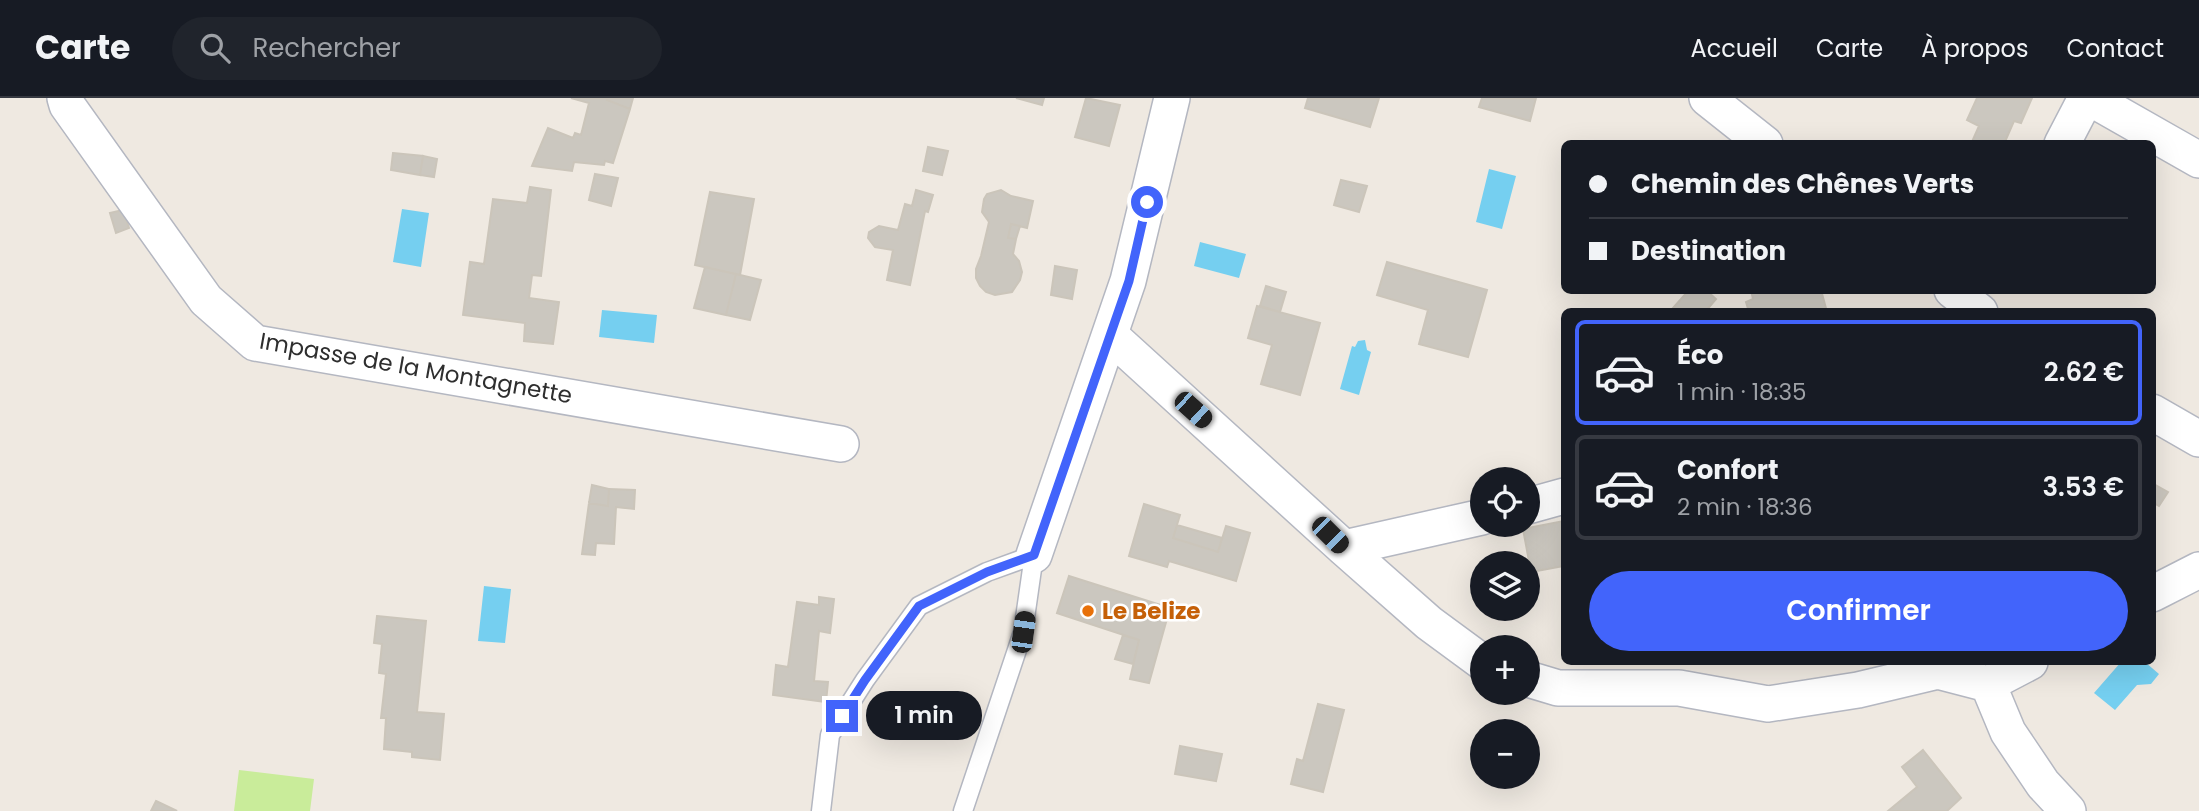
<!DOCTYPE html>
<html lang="fr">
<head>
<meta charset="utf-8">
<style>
  :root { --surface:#171b24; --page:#20242c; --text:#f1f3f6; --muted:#9ea1a6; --line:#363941; --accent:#4264fb }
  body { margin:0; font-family:Poppins,sans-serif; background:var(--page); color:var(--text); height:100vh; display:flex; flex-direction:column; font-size:26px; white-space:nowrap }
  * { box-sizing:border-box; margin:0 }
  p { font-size:23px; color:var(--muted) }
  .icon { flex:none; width:38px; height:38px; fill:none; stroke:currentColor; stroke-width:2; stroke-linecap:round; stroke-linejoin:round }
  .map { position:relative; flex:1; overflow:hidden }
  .drawer { position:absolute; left:1561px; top:210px; width:595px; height:357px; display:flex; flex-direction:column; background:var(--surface); border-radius:10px; box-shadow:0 7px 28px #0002 }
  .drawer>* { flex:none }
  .top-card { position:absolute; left:1561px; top:42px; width:595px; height:154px; border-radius:10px; box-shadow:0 7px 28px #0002; display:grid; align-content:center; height:154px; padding:0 28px; background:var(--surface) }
  .tools { position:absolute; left:1470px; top:369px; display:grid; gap:14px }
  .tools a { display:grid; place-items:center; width:70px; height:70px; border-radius:50%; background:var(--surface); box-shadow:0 7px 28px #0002; font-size:35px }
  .end { position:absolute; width:32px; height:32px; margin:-16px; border:9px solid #4264fb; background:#fff; box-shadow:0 0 0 4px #fff }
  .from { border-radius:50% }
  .bubble { position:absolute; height:49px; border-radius:24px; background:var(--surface); box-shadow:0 7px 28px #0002; font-size:23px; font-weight:600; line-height:49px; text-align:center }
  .car { position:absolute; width:21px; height:42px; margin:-21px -10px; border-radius:9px; box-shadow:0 0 5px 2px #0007; background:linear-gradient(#222 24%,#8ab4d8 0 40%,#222 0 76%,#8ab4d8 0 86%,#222 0) }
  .top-card b { display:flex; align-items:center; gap:24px; height:66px; font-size:26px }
  .top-card b+b { border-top:2px solid var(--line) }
  .top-card i { width:18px; height:18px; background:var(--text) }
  ul { padding:12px 0 0; list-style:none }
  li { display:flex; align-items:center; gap:21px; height:105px; margin:0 14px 10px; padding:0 14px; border:4px solid var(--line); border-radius:10px }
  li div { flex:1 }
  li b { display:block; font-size:26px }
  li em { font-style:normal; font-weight:600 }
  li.active { border-color:var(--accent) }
  li>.icon { width:63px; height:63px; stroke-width:1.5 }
  .primary-button { display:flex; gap:14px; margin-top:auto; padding:14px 28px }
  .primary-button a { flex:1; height:80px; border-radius:42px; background:var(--accent); color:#fff; font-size:28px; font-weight:600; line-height:80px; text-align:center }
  header { display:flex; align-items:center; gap:42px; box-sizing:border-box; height:98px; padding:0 35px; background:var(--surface); border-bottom:2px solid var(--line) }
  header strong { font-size:33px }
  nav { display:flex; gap:38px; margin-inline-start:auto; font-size:24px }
  .search { width:490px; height:63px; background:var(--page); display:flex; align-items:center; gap:18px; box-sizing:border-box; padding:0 24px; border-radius:38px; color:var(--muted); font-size:26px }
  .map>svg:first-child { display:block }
  .pitch { fill:#c9ec9a }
  .water { fill:#75cff0 }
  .building { fill:#cbc7bf; stroke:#cbc5ba; stroke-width:2 }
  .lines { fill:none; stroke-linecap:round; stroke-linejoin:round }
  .service-casing { stroke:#b4b7c1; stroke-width:21 }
  .minor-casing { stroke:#b4b7c1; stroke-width:38 }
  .service { stroke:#fff; stroke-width:18 }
  .minor { stroke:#fff; stroke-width:35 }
  .route { stroke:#4264fb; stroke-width:9 }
  .food-dot { fill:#e8710a; stroke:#fff; stroke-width:2.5 }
  .labels { text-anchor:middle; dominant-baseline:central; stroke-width:5; stroke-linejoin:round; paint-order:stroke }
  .street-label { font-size:23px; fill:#2e2e2e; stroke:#fff }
  .food-label { font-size:23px; font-weight:bold; fill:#c56008; stroke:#fff; text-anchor:start }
</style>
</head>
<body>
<header>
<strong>Carte</strong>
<div class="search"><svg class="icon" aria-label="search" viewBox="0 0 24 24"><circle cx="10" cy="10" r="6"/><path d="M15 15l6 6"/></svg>Rechercher</div>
<nav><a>Accueil</a><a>Carte</a><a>À propos</a><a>Contact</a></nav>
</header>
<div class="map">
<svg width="2199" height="713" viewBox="0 0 2199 713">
  <rect width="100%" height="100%" fill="#efe9e1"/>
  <path class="pitch" d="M239,672L314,681L310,713H234Z"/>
  <path class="water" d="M1489,71L1516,78L1502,131L1476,124Z
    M402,111L429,115L421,169L393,164Z
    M1200,144L1246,156L1239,180L1194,168Z
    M602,212L657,217L654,245L599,239Z
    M1365,242L1367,252L1371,254L1359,297L1340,291L1352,248L1355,249L1358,243Z
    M484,488L511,491L505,545L478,543Z
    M2121,564H2145L2159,576L2151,586L2137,587L2115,612L2094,595Z"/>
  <path class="building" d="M571,0H608L607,2L630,11L613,65L605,63L604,67L574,64L572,73L532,68L548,30L573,40L575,35L581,37L589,5Z
    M608,0H633L630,11L607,2Z
    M1016,0H1044L1042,7Z
    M1086,0L1120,7L1109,48L1075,39Z
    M1308,0H1379L1370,29L1305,10Z
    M1482,0H1536L1530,23L1479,9Z
    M1977,0H2032L2021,25L2014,23L2004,46H1971L1979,28L1967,22Z
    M928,49L948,53L942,77L923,73Z
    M393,55L423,58L420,77L391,72Z
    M423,58L437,61L434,79L420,77Z
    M595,76L618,80L611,108L589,102Z
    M1341,82L1367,88L1359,114L1334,107Z
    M530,89L551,92L541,178L532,177L529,200L559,204L553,246L524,243L525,225L463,217L470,164L484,166L493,101L527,105Z
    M916,92L933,97L928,114L925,113L910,187L887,182L893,152L875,149L868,140L869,134L879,128L898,132L905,106L912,108Z
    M1001,92L1011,98L1033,103L1027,130L1011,126L1008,140L1016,141L1013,156L1019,163L1022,174L1020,182L1012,194L995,197L986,194L980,188L976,180V171L981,158L989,124L982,114L984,101L987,96Z
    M710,94L754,101L740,177L695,167Z
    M123,112L129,130L116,135L110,115Z
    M1011,126L1020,128L1016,141L1008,140Z
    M1387,164L1487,192L1468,259L1419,246L1428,212L1377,197Z
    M1055,168L1077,172L1072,201L1051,197Z
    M705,169L736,176L726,217L694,210Z
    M736,176L761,182L750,222L726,217Z
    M1266,188L1286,194L1280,214L1260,208Z
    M1689,192H1706L1716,201L1705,214H1677L1673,210Z
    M1751,192H1821L1827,214H1749L1746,204L1753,201Z
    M1257,208L1320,225L1300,297L1261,286L1272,247L1248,240Z
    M2152,385L2168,394L2159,408L2152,404Z
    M592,387L609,391L608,408L589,405Z
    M609,391L635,392L634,411L616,409L614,446L596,445L595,457L582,456L589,405L608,408Z
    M1144,406L1180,417L1173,440L1218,454L1226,428L1250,435L1236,483L1169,463L1167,469L1129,458Z
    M1564,423V468L1531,474L1523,431Z
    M1177,427L1222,440L1218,454L1173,440Z
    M1069,478L1170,510L1149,585L1130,581L1139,542L1057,515Z
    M819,499L834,501L830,535L819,533L814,583L828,584L826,604L773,597L776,567L788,569L797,504L819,507Z
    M377,518L426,523L417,614L444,616L440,662L412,659V654L384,651L386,620H381L386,576L379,575L382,546L374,545Z
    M1123,537L1139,542L1133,566L1115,561Z
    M1318,606L1344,612L1323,694L1291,686L1297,661L1303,663Z
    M1180,648L1222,656L1216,683L1175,676Z
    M1923,652L1961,700L1947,713H1888L1917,689L1902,669Z
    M156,703L177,713H151Z"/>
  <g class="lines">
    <defs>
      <path id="service" d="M821,713L830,637L865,582L919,508L987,474L1034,457L1023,534L963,713"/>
      <path id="minor" d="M65,0L67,7L206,202L255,245L841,346
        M1707,0L1765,46
        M2090,0L2199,62
        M2062,46L2086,0
        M1952,192L1980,214
        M1111,238L1344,450L1429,525L1482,564
        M2152,314L2199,341
        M1528,408L1564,398
        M1344,450L1482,419
        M1034,457L1128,183L1172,0
        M2152,496L2199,472
        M1528,581L1558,590H1679L1768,606L1858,592L1938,573L1988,586L2030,564
        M1988,586L2008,634L2043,686L2068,713"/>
    </defs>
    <use href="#service" class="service-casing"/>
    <use href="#minor" class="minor-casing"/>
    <use href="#service" class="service"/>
    <use href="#minor" class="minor"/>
  </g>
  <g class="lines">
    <path class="route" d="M842,618L865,582L919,508L987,474L1034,457L1129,183L1147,104"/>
  </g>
  <circle class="food-dot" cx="1088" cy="513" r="7"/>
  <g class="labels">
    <g class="street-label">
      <text transform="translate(416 270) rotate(10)">Impasse de la Montagnette</text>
    </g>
    <g class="food-label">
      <text x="1102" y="513">Le Belize</text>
    </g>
  </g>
</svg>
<div class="tools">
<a><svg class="icon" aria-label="locate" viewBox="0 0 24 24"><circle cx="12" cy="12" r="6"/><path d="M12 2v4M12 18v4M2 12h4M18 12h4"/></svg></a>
<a><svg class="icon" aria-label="layers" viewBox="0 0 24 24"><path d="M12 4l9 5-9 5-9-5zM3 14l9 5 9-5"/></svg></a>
<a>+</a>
<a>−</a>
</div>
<i class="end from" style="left:1147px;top:104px"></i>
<i class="end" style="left:842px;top:618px"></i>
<div class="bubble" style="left:866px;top:593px;width:116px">1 min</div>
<i class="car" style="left:1193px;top:312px;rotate:132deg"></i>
<i class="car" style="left:1330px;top:437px;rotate:135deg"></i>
<i class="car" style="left:1023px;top:534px;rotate:8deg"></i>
<div class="top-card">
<b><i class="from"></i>Chemin des Chênes Verts</b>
<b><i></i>Destination</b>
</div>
<section class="drawer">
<ul>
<li class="active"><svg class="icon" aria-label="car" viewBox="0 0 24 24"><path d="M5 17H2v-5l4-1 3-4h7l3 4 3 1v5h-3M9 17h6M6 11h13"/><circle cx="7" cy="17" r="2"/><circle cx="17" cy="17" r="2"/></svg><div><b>Éco</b><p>1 min · 18:35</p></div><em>2.62 €</em></li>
<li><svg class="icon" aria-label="car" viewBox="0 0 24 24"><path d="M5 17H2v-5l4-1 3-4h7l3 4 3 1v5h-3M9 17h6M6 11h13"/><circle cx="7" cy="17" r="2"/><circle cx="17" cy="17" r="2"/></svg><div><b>Confort</b><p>2 min · 18:36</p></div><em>3.53 €</em></li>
</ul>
<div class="primary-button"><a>Confirmer</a></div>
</section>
</div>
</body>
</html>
